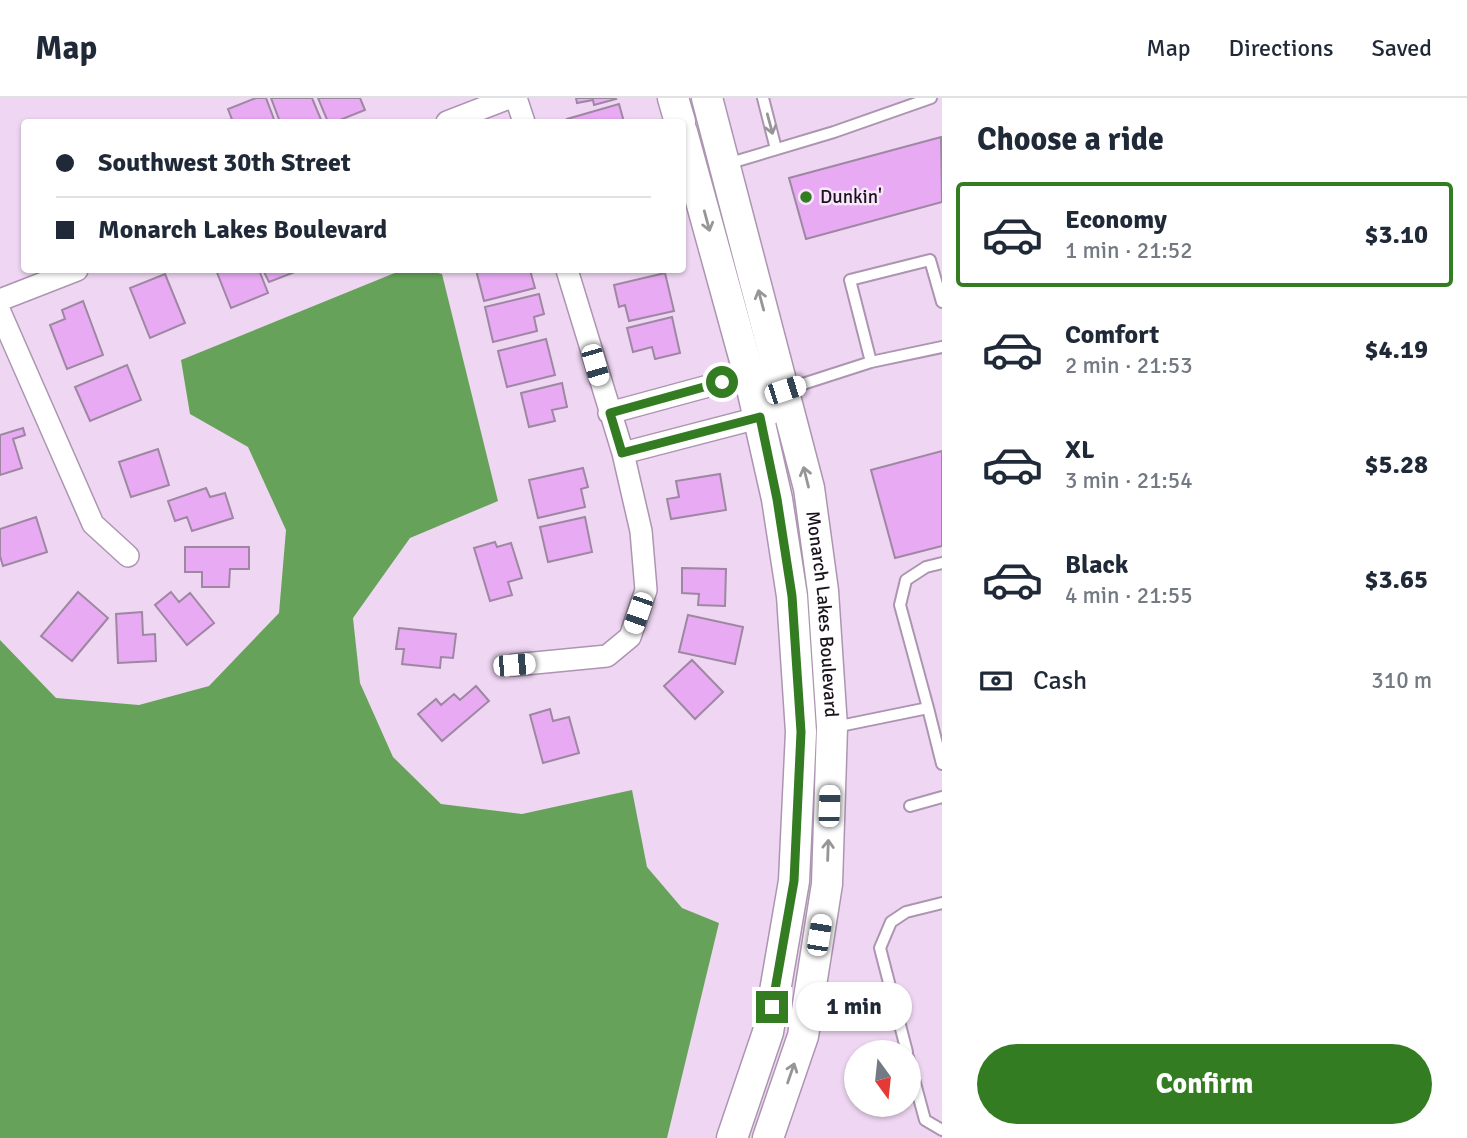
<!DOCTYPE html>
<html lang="en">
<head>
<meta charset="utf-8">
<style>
  :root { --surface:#fff; --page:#f6f6f7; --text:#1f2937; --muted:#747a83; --line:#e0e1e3; --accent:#337c21 }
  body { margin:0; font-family:Signika,sans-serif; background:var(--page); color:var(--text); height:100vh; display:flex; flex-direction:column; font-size:26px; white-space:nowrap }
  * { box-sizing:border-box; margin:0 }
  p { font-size:23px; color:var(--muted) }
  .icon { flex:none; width:38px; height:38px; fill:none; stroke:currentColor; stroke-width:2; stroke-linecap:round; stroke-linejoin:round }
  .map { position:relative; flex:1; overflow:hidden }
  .panel { display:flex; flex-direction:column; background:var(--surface); width:525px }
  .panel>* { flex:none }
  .guide { position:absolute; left:21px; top:21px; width:665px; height:154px; border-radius:7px; box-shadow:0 2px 5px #0004; display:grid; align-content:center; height:154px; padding:0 35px; background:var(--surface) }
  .needle { width:46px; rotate:165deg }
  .tools { position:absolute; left:844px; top:942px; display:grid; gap:14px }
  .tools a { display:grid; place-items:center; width:77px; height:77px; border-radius:50%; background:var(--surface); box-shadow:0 2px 5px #0004; font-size:35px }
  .end { position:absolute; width:32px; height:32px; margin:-16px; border:9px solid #337c21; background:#fff; box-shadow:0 0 0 4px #fff }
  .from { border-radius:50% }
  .bubble { position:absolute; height:49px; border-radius:24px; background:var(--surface); box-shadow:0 2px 5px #0004; font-size:23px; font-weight:800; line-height:49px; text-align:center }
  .car { position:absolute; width:21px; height:42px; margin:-21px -10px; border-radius:9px; box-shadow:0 0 5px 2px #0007; background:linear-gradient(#fff 24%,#345 0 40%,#fff 0 76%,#345 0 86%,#fff 0) }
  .guide b { display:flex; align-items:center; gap:24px; height:66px; font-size:26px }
  .guide b+b { border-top:2px solid var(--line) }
  .guide i { width:18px; height:18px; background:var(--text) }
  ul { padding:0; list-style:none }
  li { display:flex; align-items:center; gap:21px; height:105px; margin:0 14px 10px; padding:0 21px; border:4px solid transparent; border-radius:7px }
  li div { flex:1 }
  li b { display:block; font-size:26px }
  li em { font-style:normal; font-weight:800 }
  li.on { border-color:var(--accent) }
  li>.icon { width:63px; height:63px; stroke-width:1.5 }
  h2 { padding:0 35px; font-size:32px; line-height:84px }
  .pay { display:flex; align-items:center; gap:18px; height:77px; padding:0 35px; font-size:26px }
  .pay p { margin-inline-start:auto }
  .action { display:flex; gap:14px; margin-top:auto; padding:14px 35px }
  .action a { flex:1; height:80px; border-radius:42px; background:var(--accent); color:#fff; font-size:28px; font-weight:800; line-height:80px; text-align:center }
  header { display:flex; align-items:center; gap:42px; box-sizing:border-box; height:98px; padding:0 35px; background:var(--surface); border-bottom:2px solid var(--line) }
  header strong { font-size:33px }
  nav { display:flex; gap:38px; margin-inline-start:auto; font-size:24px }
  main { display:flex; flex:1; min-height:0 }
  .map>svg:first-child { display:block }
  .water { fill:#67a25a }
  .building { fill:#e8aaf3; stroke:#9d87a1; stroke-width:2 }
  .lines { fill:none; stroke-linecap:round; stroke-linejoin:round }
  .lane-casing { stroke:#ac95b0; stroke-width:14 }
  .street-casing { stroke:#ac95b0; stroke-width:24 }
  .secondary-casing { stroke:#ac95b0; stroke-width:33 }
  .lane { stroke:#fff; stroke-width:10 }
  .street { stroke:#fff; stroke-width:21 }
  .secondary { stroke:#fff; stroke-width:30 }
  .oneway { stroke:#989599 }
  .route { stroke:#337c21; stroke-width:9 }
  .poi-dot { fill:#337c21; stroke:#f9e6fd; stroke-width:2.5 }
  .labels { text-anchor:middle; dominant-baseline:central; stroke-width:5; stroke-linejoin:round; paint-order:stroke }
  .poi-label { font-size:19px; fill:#1b131c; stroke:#f9e6fd; text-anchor:start }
  .street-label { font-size:19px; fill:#1b131c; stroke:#f9e6fd }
</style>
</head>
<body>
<header>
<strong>Map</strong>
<nav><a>Map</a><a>Directions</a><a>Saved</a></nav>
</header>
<main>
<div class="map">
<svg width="942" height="1040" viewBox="0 0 942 1040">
  <rect width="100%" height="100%" fill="#efd7f3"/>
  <path class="water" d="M402,172H425L442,176L498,403L410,440L353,520L360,585L393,659L441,706L522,716L632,692L647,769L682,810L719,825L667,1040H0V542L56,600L139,607L209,588L279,515L286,432L248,349L190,316L181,262Z"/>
  <path class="building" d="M256,0H266L275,24H233L228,11Z
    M271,0H312L322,24H280Z
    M318,0H360L365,12L335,24H328Z
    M576,0H615L616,1L594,7L593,2L577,5Z
    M619,6L624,24H568L567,21Z
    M941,39L942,104L806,141L789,80Z
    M216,172H259L268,195L231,210Z
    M263,172H300L269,184Z
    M476,172H530L535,190L484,203Z
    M665,175L674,213L629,223L625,207L619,209L614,187Z
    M165,176L185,225L150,240L130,190Z
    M539,196L544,216L534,219L537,233L493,244L485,209Z
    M83,203L103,257L67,271L50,227L65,221L62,212Z
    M672,219L680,255L655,261L652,249L633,254L627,230Z
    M546,241L555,277L507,289L498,253Z
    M127,267L141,302L90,323L75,289Z
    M562,285L567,309L552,312L555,323L529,329L521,295Z
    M23,330L25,337L13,341L22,370L0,377V337Z
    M158,351L169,387L131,399L119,364Z
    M942,353V448L895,460L871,372Z
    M583,370L588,389L581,391L585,409L538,420L529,382Z
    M720,376L726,412L671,421L667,401L679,399L676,383Z
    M206,390L210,399L225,395L233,420L192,433L187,419L175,423L168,403Z
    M36,419L47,454L3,468L0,458V431Z
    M585,419L592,454L548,464L540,429Z
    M495,444L497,449L511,445L522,480L508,484L512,497L490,503L474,450Z
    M185,449H249V471H230L229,489H202V474H185Z
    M682,470L726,471L725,508L698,507L699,496L682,495Z
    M78,494L108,520L72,563L41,538Z
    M171,494L179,504L190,495L214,525L187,547L155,507Z
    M142,514L143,537L155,536L156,563L118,565L116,516Z
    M688,517L743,529L735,566L679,554Z
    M399,530L456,536L453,560L441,559L440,570L402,566L404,551H396Z
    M692,562L723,594L695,621L664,588Z
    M476,588L489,603L442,643L418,616L436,601L441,607L454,596L460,602Z
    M550,611L553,623L569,619L579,655L543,665L530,617Z"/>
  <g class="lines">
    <defs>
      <path id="lane" d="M763,0L776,51
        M727,66L834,34L931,0
        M871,264L850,182L930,162L942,204
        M784,292L871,264L942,249
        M928,610L942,666
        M835,629L928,610L900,507L906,482L926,469L942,465
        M910,708L942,699
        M907,954L880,850L891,824L906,814L942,805
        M908,959L925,1022L942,1032"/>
      <path id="street" d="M516,0L524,24
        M447,24L509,0
        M0,202L77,172
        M0,214L93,426L128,458
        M609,315L760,274
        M623,355L769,317
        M514,567L607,558L630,539L646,492L641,433L623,355L567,172"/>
      <g id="secondary">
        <path d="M673,0L680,24"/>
        <path id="s1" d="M707,0L809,390L823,493L832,629L827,786L803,938L768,1040"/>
        <path d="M682,34L749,277L777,401L792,498L801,634L794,783L768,934L732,1040"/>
      </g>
    </defs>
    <use href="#lane" class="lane-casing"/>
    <use href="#street" class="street-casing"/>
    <use href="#secondary" class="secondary-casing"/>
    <use href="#lane" class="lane"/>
    <use href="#street" class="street"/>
    <use href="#secondary" class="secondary"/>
  </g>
  <defs><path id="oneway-shaft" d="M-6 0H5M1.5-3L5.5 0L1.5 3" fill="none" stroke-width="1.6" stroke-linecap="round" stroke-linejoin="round" transform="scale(1.75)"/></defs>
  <g class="oneway">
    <use href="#oneway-shaft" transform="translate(770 26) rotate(75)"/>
    <use href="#oneway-shaft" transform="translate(707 123) rotate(75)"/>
    <use href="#oneway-shaft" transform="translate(761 202) rotate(-105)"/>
    <use href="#oneway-shaft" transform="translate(806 379) rotate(-104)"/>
    <use href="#oneway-shaft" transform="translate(828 752) rotate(-88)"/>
    <use href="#oneway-shaft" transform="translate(791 975) rotate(-71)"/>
  </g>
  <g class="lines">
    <path class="route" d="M722,284L610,315L622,355L760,319L777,401L792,498L801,634L794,783L772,909"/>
  </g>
  <circle class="poi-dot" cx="806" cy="99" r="7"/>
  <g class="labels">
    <g class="poi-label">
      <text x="820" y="99">Dunkin'</text>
    </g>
    <g class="street-label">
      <text stroke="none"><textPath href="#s1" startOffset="530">Monarch Lakes Boulevard</textPath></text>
    </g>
  </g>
</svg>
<div class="tools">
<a><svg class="needle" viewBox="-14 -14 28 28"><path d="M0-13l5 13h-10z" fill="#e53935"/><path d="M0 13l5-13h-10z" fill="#747a83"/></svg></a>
</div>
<i class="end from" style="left:722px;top:284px"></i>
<i class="end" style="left:772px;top:909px"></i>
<div class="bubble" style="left:796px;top:884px;width:116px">1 min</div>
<i class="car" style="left:595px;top:267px;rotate:164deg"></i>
<i class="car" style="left:785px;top:292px;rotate:72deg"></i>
<i class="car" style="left:638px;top:515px;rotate:199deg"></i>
<i class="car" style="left:514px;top:567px;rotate:85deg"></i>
<i class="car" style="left:829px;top:708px;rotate:2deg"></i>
<i class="car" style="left:819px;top:837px;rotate:9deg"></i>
<div class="guide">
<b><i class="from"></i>Southwest 30th Street</b>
<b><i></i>Monarch Lakes Boulevard</b>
</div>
</div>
<section class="panel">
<h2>Choose a ride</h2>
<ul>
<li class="on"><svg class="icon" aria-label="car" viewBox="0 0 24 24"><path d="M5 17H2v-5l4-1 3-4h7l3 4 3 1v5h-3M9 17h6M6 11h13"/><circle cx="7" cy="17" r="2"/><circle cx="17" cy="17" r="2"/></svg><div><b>Economy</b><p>1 min · 21:52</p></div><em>$3.10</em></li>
<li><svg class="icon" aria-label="car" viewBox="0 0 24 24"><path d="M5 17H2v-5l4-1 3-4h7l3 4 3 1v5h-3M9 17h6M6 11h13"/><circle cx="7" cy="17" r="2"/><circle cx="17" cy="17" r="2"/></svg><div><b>Comfort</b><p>2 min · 21:53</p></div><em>$4.19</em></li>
<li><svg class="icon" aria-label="car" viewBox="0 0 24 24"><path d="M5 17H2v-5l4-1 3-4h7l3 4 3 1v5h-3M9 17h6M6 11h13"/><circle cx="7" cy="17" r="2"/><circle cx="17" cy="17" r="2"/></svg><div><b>XL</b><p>3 min · 21:54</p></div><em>$5.28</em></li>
<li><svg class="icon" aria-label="car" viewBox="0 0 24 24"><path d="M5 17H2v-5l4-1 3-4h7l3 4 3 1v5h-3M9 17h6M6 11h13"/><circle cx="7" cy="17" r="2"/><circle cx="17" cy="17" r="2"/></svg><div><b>Black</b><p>4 min · 21:55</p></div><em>$3.65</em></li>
</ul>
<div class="pay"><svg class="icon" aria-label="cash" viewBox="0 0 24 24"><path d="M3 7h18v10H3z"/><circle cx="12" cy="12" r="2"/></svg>Cash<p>310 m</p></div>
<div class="action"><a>Confirm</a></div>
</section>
</main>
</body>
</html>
